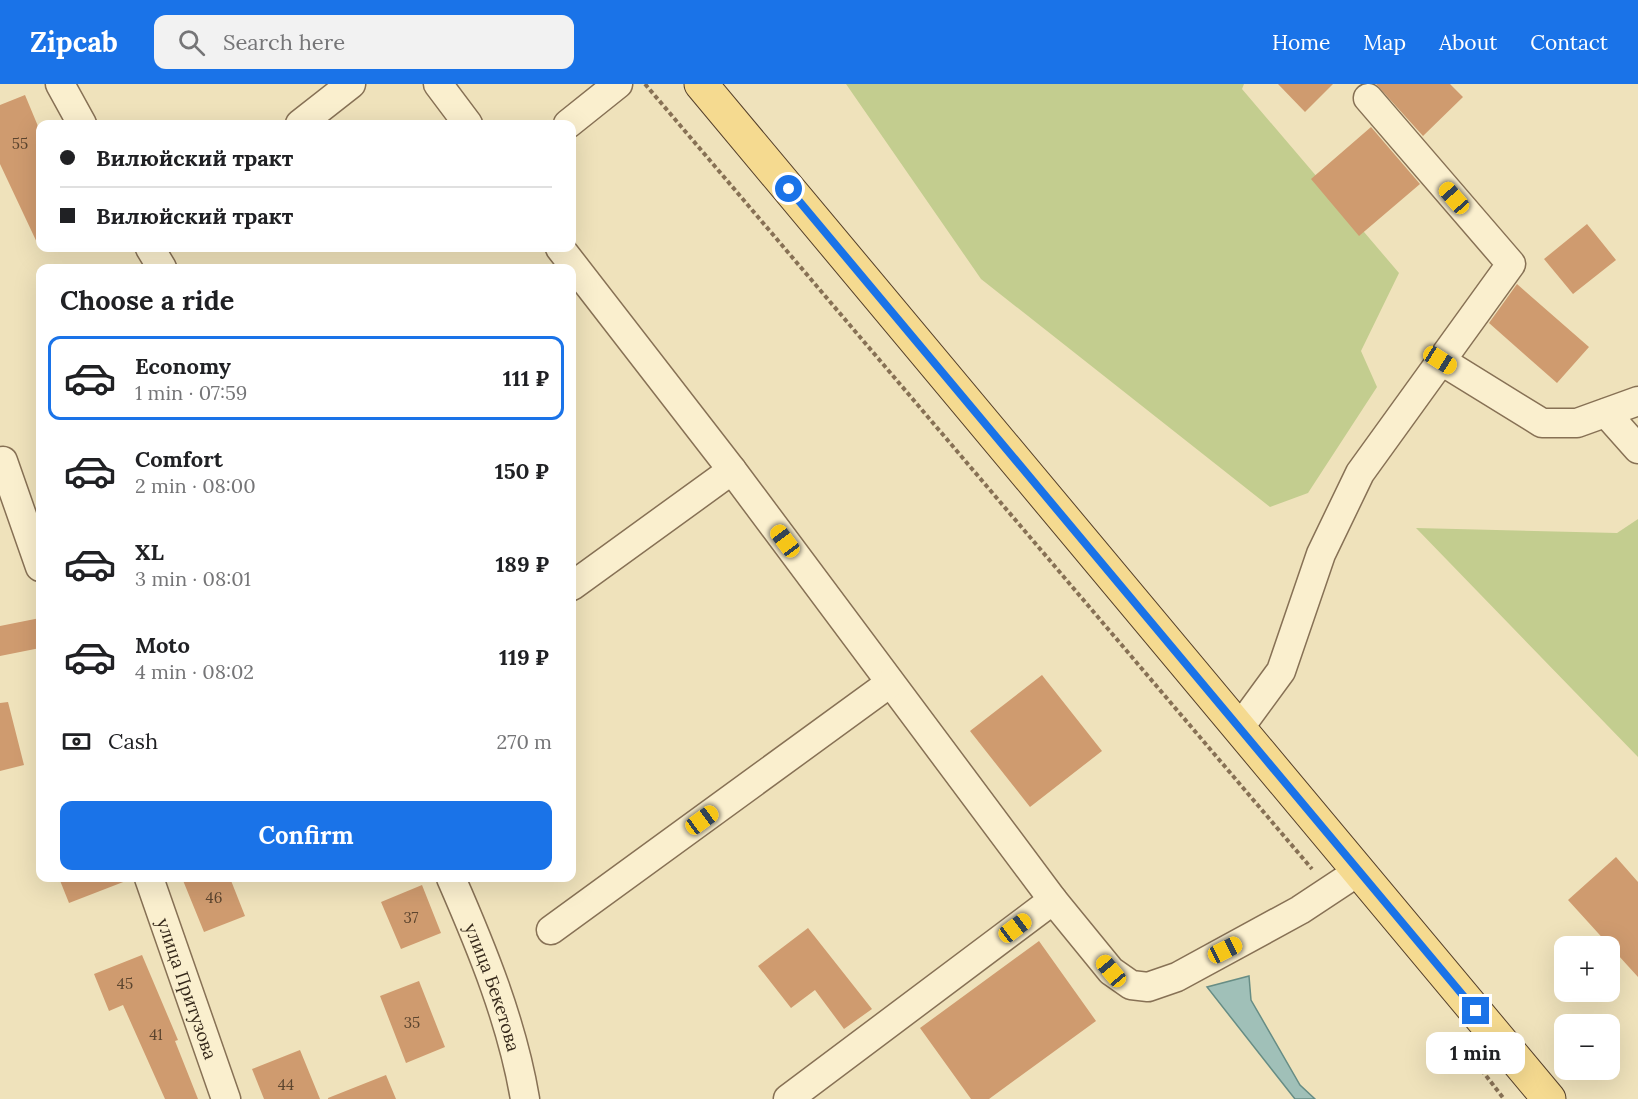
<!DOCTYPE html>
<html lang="en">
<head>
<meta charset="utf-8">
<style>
  :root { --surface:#fff; --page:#f2f2f2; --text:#202124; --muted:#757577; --line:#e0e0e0; --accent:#1a73e8 }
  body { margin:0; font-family:Lora,serif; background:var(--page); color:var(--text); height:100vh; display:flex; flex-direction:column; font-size:22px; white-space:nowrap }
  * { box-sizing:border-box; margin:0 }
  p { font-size:20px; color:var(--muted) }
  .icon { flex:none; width:33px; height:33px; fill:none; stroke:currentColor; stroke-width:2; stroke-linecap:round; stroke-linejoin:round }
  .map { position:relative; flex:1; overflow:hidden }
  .panel { position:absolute; left:36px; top:180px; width:540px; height:618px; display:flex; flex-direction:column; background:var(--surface); border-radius:12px; box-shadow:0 6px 24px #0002 }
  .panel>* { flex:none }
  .top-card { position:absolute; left:36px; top:36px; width:540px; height:132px; border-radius:12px; box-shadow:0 6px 24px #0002; display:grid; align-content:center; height:132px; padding:0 24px; background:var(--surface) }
  .controls { position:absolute; left:1554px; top:852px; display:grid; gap:12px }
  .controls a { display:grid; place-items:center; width:66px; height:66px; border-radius:12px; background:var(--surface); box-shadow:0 6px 24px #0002; font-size:30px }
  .end { position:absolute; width:27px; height:27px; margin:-14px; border:8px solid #1a73e8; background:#fff; box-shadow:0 0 0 3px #fff }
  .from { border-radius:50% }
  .bubble { position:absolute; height:42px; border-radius:12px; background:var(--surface); box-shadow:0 6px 24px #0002; font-size:20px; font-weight:700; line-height:42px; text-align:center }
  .car { position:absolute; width:18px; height:36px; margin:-18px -9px; border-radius:8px; box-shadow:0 0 4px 2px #0007; background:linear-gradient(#f5c518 24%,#345 0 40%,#f5c518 0 76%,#345 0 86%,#f5c518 0) }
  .top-card b { display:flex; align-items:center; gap:21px; height:57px; font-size:22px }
  .top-card b+b { border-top:2px solid var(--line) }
  .top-card i { width:15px; height:15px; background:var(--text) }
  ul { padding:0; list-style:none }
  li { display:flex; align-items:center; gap:18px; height:84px; margin:0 12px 9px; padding:0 12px; border:3px solid transparent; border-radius:12px }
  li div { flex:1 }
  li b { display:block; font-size:22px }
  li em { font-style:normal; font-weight:700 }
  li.on { border-color:var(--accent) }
  li>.icon { width:54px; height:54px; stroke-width:1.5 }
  h2 { padding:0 24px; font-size:27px; line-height:72px }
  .pay { display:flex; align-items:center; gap:15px; height:66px; padding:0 24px; font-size:22px }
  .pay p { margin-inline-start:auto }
  .action { display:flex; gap:12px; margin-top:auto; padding:12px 24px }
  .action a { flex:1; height:69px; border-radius:12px; background:var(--accent); color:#fff; font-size:24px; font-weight:700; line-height:69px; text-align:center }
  header { display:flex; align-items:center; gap:36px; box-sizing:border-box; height:84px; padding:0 30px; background:var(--accent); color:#fff }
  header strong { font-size:28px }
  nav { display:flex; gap:33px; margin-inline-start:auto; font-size:21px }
  .search { width:420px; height:54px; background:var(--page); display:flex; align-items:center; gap:15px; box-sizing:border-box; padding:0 21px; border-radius:12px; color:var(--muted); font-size:22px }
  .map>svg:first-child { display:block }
  .green { fill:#c3cd8f }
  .water { fill:#a0c0b8; stroke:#678d85; stroke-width:1.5 }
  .building { fill:#cf9b6f }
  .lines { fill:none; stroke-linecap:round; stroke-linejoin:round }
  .minor-casing { stroke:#877155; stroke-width:31 }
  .major-casing { stroke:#543f2a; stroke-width:35 }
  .path { stroke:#877155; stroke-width:4; stroke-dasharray:4.5 3; stroke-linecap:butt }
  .minor { stroke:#faefce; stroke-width:28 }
  .major { stroke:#f5da90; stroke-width:33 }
  .route { stroke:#1a73e8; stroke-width:8 }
  .labels { text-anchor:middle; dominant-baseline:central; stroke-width:4.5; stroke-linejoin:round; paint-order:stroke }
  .number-label { font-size:15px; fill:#5c452f }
  .street-label { font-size:18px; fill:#35281a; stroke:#f6eccb }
</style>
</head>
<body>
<header>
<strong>Zipcab</strong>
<div class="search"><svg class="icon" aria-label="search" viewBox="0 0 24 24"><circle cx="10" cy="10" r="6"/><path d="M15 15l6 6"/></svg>Search here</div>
<nav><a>Home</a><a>Map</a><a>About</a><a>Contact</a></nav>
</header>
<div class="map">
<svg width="1638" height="1015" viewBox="0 0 1638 1015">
  <rect width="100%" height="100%" fill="#efe2bb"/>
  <path class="green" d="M846,0H1244L1242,5L1399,189L1361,267L1377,303L1308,409L1270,423L981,195Z
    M1638,435V673L1416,444L1617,449Z"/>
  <path class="water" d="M1249,892L1251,916L1300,1001L1315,1015H1295L1207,903Z"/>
  <path class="building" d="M1278,0H1333L1305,28Z
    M1376,0H1450L1463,13L1423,52Z
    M25,11L40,47V165L0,80V21Z
    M1371,43L1420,100L1359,152L1311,95Z
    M1587,140L1616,176L1573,210L1544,175Z
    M1517,200L1589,263L1557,299L1489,239Z
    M40,534V564L0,572V542Z
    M1042,591L1102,667L1030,723L970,647Z
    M8,618L24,681L0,687V619Z
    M1616,773L1638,798V893L1568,816Z
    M59,794H131V795L69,819Z
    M182,794H230L245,832L204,848Z
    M422,801L441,849L401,865L381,818Z
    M808,844L872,925L844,945L815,906L791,924L758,882Z
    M1039,857L1096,937L989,1015H971L920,944Z
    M142,871L178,956L175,957L198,1015H165L123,921L109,927L94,890Z
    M419,897L445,963L406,979L380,912Z
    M300,966L320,1015H264L252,985Z
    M386,991L396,1015H328V1014Z"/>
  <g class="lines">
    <defs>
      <g id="minor">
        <path d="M60,0L82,40"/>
        <path d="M438,0L468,40"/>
        <path d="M300,40L351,0"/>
        <path d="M568,40L618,0"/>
        <path d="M150,164L162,184"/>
        <path d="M560,164L732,386L1053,816L788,1015"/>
        <path d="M1440,276L1542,339H1577L1638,317"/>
        <path d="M1606,329L1638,365"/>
        <path d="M3,377L40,483"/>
        <path d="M572,502L732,386"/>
        <path d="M1240,643L1281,587L1321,470L1360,389L1511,180L1368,14"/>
        <path id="s1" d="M149,794L226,1015"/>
        <path id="s2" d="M451,794C482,865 512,938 525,1015"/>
        <path d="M1053,816L1111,887L1131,901L1148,903L1177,893L1300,826L1359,787"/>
        <path d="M551,846L890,599"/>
      </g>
      <path id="major" d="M701,0L1549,1015"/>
    </defs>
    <use href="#minor" class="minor-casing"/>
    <use href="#major" class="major-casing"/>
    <path class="path" d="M645,0L1312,785
      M1477,980L1504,1015"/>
    <use href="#minor" class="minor"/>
    <use href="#major" class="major"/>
  </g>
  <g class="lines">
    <path class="route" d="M789,105L1476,927"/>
  </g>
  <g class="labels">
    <g class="number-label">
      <text x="20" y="59">55</text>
      <text x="214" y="813">46</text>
      <text x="411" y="833">37</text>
      <text x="125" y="899">45</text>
      <text x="412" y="938">35</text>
      <text x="156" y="950">41</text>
      <text x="286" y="1000">44</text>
    </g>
    <g class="street-label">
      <text stroke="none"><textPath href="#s2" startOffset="117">улица Бекетова</textPath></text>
      <text stroke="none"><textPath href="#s1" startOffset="117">улица Притузова</textPath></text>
    </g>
  </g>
</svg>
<div class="controls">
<a>+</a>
<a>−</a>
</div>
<i class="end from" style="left:789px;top:105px"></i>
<i class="end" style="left:1476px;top:927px"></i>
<div class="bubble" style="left:1426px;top:948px;width:99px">1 min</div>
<i class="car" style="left:1454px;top:114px;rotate:319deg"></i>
<i class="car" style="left:1440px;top:276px;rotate:122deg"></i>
<i class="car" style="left:785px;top:457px;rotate:323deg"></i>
<i class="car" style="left:702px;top:736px;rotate:54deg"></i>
<i class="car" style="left:1015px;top:844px;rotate:53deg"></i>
<i class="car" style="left:1225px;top:866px;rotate:63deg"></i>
<i class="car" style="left:1111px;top:887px;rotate:320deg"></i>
<div class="top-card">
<b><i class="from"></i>Вилюйский тракт</b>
<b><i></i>Вилюйский тракт</b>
</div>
<section class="panel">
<h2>Choose a ride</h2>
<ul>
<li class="on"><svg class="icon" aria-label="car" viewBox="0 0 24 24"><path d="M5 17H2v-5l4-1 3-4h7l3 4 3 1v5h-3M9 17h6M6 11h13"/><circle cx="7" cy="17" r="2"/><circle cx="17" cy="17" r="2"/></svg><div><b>Economy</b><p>1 min · 07:59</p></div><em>111 ₽</em></li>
<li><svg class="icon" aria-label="car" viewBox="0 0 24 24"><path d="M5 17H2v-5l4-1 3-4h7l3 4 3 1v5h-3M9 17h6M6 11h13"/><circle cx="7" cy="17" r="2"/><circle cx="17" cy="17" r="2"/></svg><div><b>Comfort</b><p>2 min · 08:00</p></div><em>150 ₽</em></li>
<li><svg class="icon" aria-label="car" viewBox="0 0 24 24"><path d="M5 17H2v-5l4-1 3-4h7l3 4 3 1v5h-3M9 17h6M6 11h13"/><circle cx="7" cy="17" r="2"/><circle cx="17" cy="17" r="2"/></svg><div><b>XL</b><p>3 min · 08:01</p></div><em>189 ₽</em></li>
<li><svg class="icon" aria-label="car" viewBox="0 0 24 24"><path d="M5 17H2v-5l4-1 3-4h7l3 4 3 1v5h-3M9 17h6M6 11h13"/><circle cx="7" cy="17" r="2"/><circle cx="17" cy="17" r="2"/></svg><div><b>Moto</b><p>4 min · 08:02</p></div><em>119 ₽</em></li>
</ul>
<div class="pay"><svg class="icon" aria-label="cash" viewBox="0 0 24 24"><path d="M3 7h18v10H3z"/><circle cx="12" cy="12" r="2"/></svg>Cash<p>270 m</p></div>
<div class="action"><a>Confirm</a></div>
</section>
</div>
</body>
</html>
